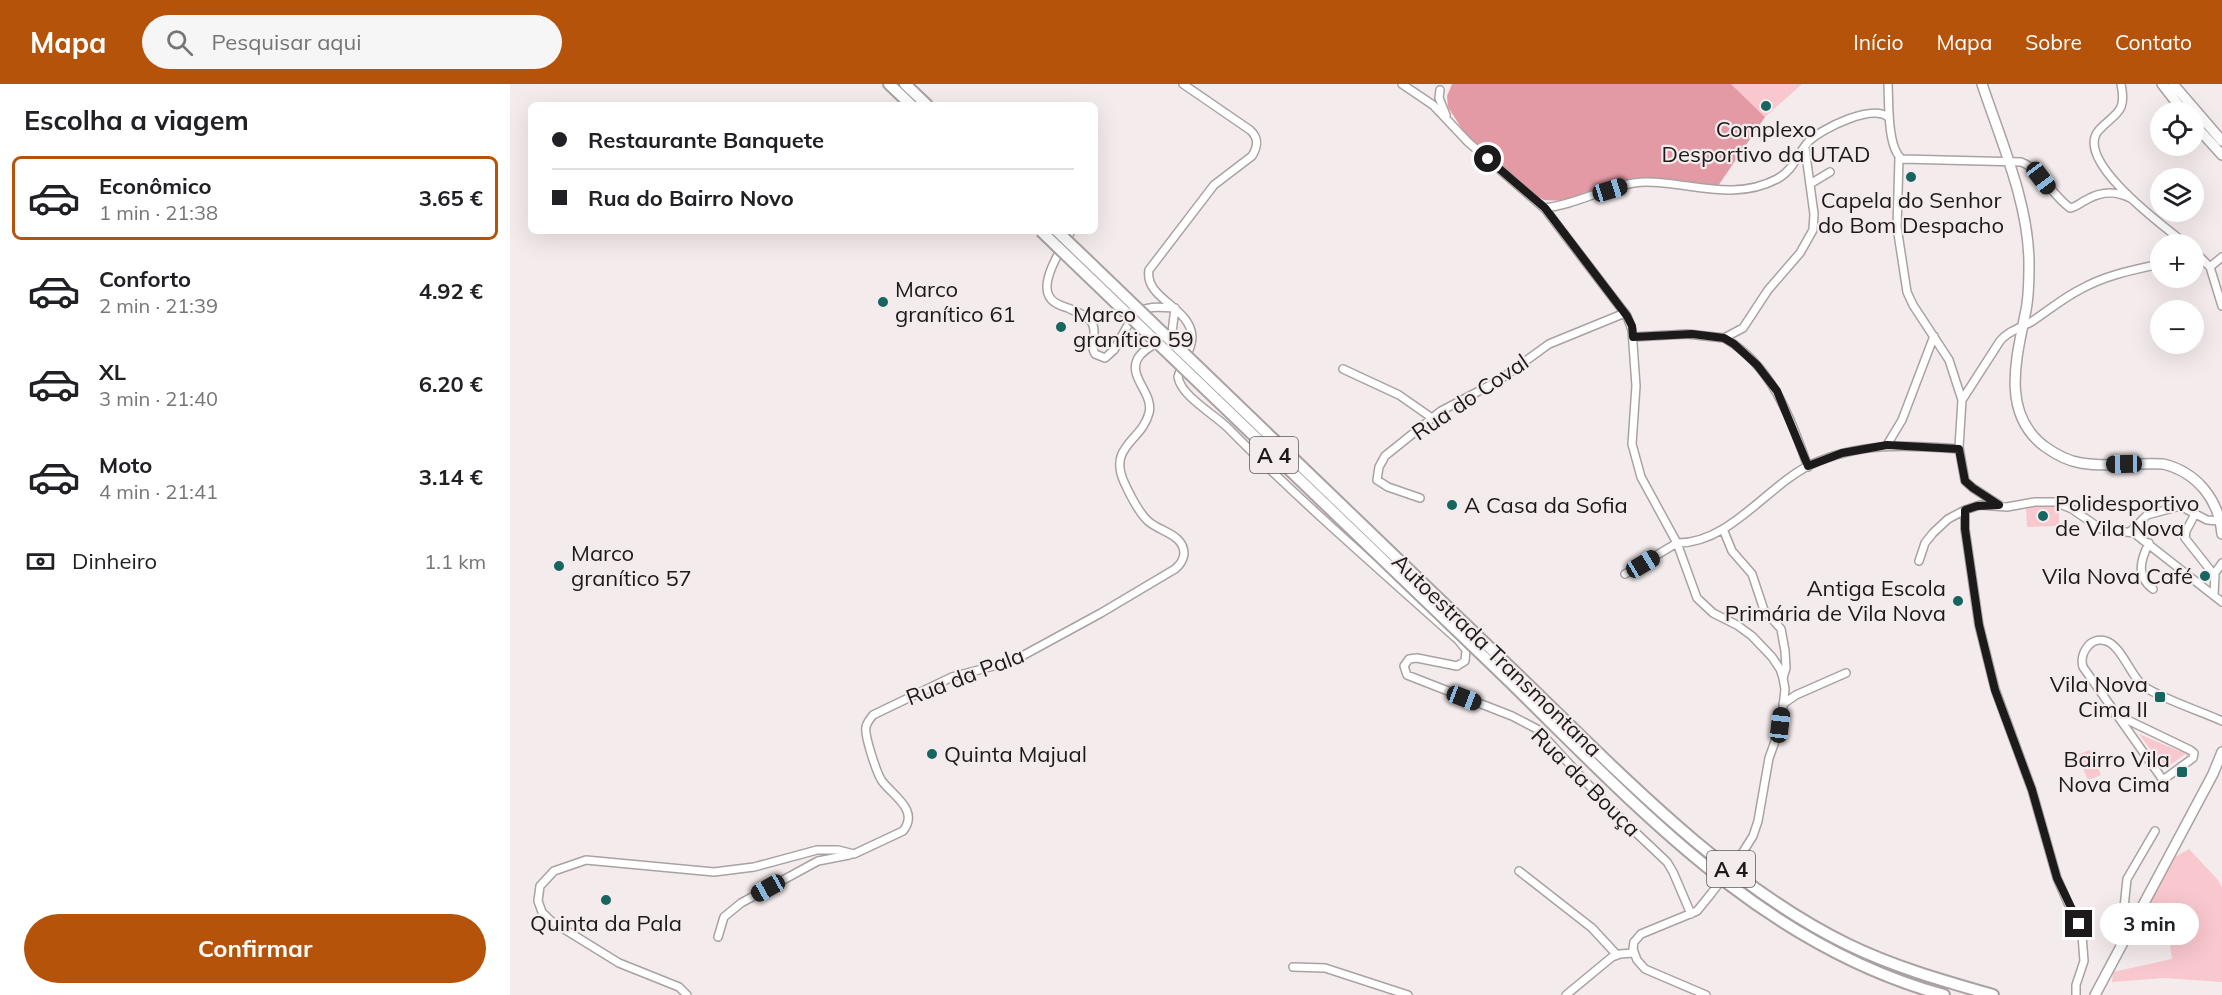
<!DOCTYPE html>
<html lang="pt">
<head>
<meta charset="utf-8">
<style>
  :root { --surface:#fff; --page:#f6f6f6; --text:#202124; --muted:#757577; --line:#e0e0e0; --accent:#b45309 }
  body { margin:0; font-family:Mulish,sans-serif; background:var(--page); color:var(--text); height:100vh; display:flex; flex-direction:column; font-size:22px; white-space:nowrap }
  * { box-sizing:border-box; margin:0 }
  p { font-size:20px; color:var(--muted) }
  .icon { flex:none; width:33px; height:33px; fill:none; stroke:currentColor; stroke-width:2; stroke-linecap:round; stroke-linejoin:round }
  .map { position:relative; flex:1; overflow:hidden }
  .details { display:flex; flex-direction:column; background:var(--surface); width:510px }
  .details>* { flex:none }
  .guide { position:absolute; left:18px; top:18px; width:570px; height:132px; border-radius:9px; box-shadow:0 6px 24px #0002; display:grid; align-content:center; height:132px; padding:0 24px; background:var(--surface) }
  .controls { position:absolute; left:1640px; top:18px; display:grid; gap:12px }
  .controls a { display:grid; place-items:center; width:54px; height:54px; border-radius:50%; background:var(--surface); box-shadow:0 6px 24px #0002; font-size:30px }
  .end { position:absolute; width:27px; height:27px; margin:-14px; border:8px solid #1d1a1b; background:#fff; box-shadow:0 0 0 3px #fff }
  .from { border-radius:50% }
  .bubble { position:absolute; height:42px; border-radius:21px; background:var(--surface); box-shadow:0 6px 24px #0002; font-size:20px; font-weight:700; line-height:42px; text-align:center }
  .car { position:absolute; width:18px; height:36px; margin:-18px -9px; border-radius:8px; box-shadow:0 0 4px 2px #0007; background:linear-gradient(#222 24%,#8ab4d8 0 40%,#222 0 76%,#8ab4d8 0 86%,#222 0) }
  .guide b { display:flex; align-items:center; gap:21px; height:57px; font-size:22px }
  .guide b+b { border-top:2px solid var(--line) }
  .guide i { width:15px; height:15px; background:var(--text) }
  ul { padding:0; list-style:none }
  li { display:flex; align-items:center; gap:18px; height:84px; margin:0 12px 9px; padding:0 12px; border:3px solid transparent; border-radius:9px }
  li div { flex:1 }
  li b { display:block; font-size:22px }
  li em { font-style:normal; font-weight:700 }
  li.on { border-color:var(--accent) }
  li>.icon { width:54px; height:54px; stroke-width:1.5 }
  h2 { padding:0 24px; font-size:27px; line-height:72px }
  .pay { display:flex; align-items:center; gap:15px; height:66px; padding:0 24px; font-size:22px }
  .pay p { margin-inline-start:auto }
  .action { display:flex; gap:12px; margin-top:auto; padding:12px 24px }
  .action a { flex:1; height:69px; border-radius:36px; background:var(--accent); color:#fff; font-size:24px; font-weight:700; line-height:69px; text-align:center }
  header { display:flex; align-items:center; gap:36px; box-sizing:border-box; height:84px; padding:0 30px; background:var(--accent); color:#fff }
  header strong { font-size:28px }
  nav { display:flex; gap:33px; margin-inline-start:auto; font-size:21px }
  .search { width:420px; height:54px; background:var(--page); display:flex; align-items:center; gap:15px; box-sizing:border-box; padding:0 21px; border-radius:33px; color:var(--muted); font-size:22px }
  main { display:flex; flex:1; min-height:0 }
  .map>svg:first-child { display:block }
  .green { fill:#f9c7ce }
  .forest { fill:#e49aa5 }
  .lines { fill:none; stroke-linecap:round; stroke-linejoin:round }
  .minor-casing { stroke:#aaa2a2; stroke-width:10 }
  .major-casing { stroke:#aaa2a2; stroke-width:12 }
  .highway-casing { stroke:#aaa2a2; stroke-width:14 }
  .minor { stroke:#fff; stroke-width:7 }
  .major { stroke:#fff; stroke-width:9 }
  .highway { stroke:#fff; stroke-width:10 }
  .minor-bridge-casing { stroke:#aaa2a2; stroke-width:10; stroke-linecap:butt }
  .highway-bridge-casing { stroke:#aaa2a2; stroke-width:14; stroke-linecap:butt }
  .minor-bridge { stroke:#fff; stroke-width:7 }
  .highway-bridge { stroke:#fff; stroke-width:10 }
  .route { stroke:#1d1a1b; stroke-width:8 }
  .poi-dot { fill:#176561; stroke:#f4ebec; stroke-width:2 }
  .labels { text-anchor:middle; dominant-baseline:central; stroke-width:4.5; stroke-linejoin:round; paint-order:stroke }
  .shield { fill:#f4ebec; stroke:#5e595a; stroke-width:1.5 }
  .shield-label { font-size:21px; font-weight:bold; fill:#1d1a1b }
  .poi-label { font-size:22px; fill:#1d1a1b; stroke:#f4ebec; text-anchor:start }
  .street-label { font-size:22px; fill:#1d1a1b; stroke:#f4ebec }
</style>
</head>
<body>
<header>
<strong>Mapa</strong>
<div class="search"><svg class="icon" aria-label="search" viewBox="0 0 24 24"><circle cx="10" cy="10" r="6"/><path d="M15 15l6 6"/></svg>Pesquisar aqui</div>
<nav><a>Início</a><a>Mapa</a><a>Sobre</a><a>Contato</a></nav>
</header>
<main>
<section class="details">
<h2>Escolha a viagem</h2>
<ul>
<li class="on"><svg class="icon" aria-label="car" viewBox="0 0 24 24"><path d="M5 17H2v-5l4-1 3-4h7l3 4 3 1v5h-3M9 17h6M6 11h13"/><circle cx="7" cy="17" r="2"/><circle cx="17" cy="17" r="2"/></svg><div><b>Econômico</b><p>1 min · 21:38</p></div><em>3.65 €</em></li>
<li><svg class="icon" aria-label="car" viewBox="0 0 24 24"><path d="M5 17H2v-5l4-1 3-4h7l3 4 3 1v5h-3M9 17h6M6 11h13"/><circle cx="7" cy="17" r="2"/><circle cx="17" cy="17" r="2"/></svg><div><b>Conforto</b><p>2 min · 21:39</p></div><em>4.92 €</em></li>
<li><svg class="icon" aria-label="car" viewBox="0 0 24 24"><path d="M5 17H2v-5l4-1 3-4h7l3 4 3 1v5h-3M9 17h6M6 11h13"/><circle cx="7" cy="17" r="2"/><circle cx="17" cy="17" r="2"/></svg><div><b>XL</b><p>3 min · 21:40</p></div><em>6.20 €</em></li>
<li><svg class="icon" aria-label="car" viewBox="0 0 24 24"><path d="M5 17H2v-5l4-1 3-4h7l3 4 3 1v5h-3M9 17h6M6 11h13"/><circle cx="7" cy="17" r="2"/><circle cx="17" cy="17" r="2"/></svg><div><b>Moto</b><p>4 min · 21:41</p></div><em>3.14 €</em></li>
</ul>
<div class="pay"><svg class="icon" aria-label="cash" viewBox="0 0 24 24"><path d="M3 7h18v10H3z"/><circle cx="12" cy="12" r="2"/></svg>Dinheiro<p>1.1 km</p></div>
<div class="action"><a>Confirmar</a></div>
</section>
<div class="map">
<svg width="1712" height="911" viewBox="0 0 1712 911">
  <rect width="100%" height="100%" fill="#f4ebec"/>
  <path class="green" d="M1221,0H1292L1255,33Z
    M1549,422V442L1517,443L1516,423Z
    M1629,650L1669,667L1678,665L1682,670L1679,675L1675,670L1655,685Z
    M1580,666L1591,691L1578,696L1567,671Z
    M1679,765L1708,796L1712,804V898L1654,894L1602,898L1603,888L1662,875L1657,841L1627,842L1663,774Z"/>
  <path class="forest" d="M942,0H1221L1255,33L1208,102L1129,94L1114,97L1055,117L1034,116L1022,109L957,53L938,23L937,12Z"/>
  <g class="lines">
    <defs>
      <path id="minor" d="M673,0L740,46C749,54 748,62 742,72L704,101L639,186C634,215 681,223 682,253C682,267 671,280 668,293C671,312 704,330 718,344C791,418 870,486 948,556L956,566L955,577L947,582L907,574L899,575L894,582L897,591L1002,632L1027,645L1102,726L1157,778L1163,788L1181,830
        M892,0L923,21
        M1378,0C1379,18 1377,64 1392,75L1511,78C1529,84 1542,111 1560,124C1567,123 1571,118 1578,115C1592,107 1608,107 1622,115
        M1611,0C1617,29 1606,28 1589,46C1562,76 1656,144 1676,160
        M930,6L929,14L936,31
        M924,22L958,58L1035,125L1117,232L1122,246L1126,302L1122,360L1131,393L1167,459L1187,514L1203,529L1227,541L1242,552L1262,573L1270,585L1273,594L1275,605L1271,641L1259,674L1248,737L1243,752L1231,771
        M1389,74L1387,143L1397,208L1403,221L1439,276L1452,316
        M1300,100L1320,88
        M1034,124C1068,121 1104,98 1136,98C1180,98 1223,118 1267,95C1284,86 1287,70 1299,57C1313,44 1362,20 1378,33
        M561,147C553,162 530,196 539,212C542,219 551,222 558,224C566,228 577,231 582,239C588,249 579,260 585,270L595,274L604,266L624,230C637,221 651,223 665,224
        M1683,166L1700,183L1712,222
        M1700,183L1712,173
        M1123,253L1177,250L1214,254L1233,244L1258,206L1290,169L1303,146L1304,130L1295,64
        M1214,254C1262,281 1280,333 1298,383
        M833,285L889,311L922,334
        M1377,361L1392,336L1424,252
        M910,414L878,403L867,396L869,383L875,372L931,327L988,297L1039,260L1115,229
        M1489,421L1463,404L1455,397L1449,363L1452,316L1490,257C1498,247 1510,244 1521,238C1538,227 1553,214 1571,205C1596,191 1623,186 1650,180
        M1455,426V445L1469,541L1485,605L1522,706L1547,794L1572,851L1574,877L1566,901V911
        M1685,430L1676,447L1675,454L1705,492
        M1213,445L1222,467L1242,490L1254,526L1271,545L1275,567L1276,584L1273,594
        M1620,448L1637,431L1670,422L1697,436L1710,437
        M1167,459C1219,460 1257,402 1300,381C1349,358 1396,361 1449,365
        M1639,459C1630,477 1626,492 1643,505
        M1409,477L1415,459L1423,449L1438,435L1455,426L1470,421L1497,423L1525,418H1545L1562,425L1591,445L1624,449L1712,518
        M1115,490L1167,459
        M1704,511L1705,489L1712,479
        M1273,620L1286,611L1336,589
        M1605,630L1680,666L1684,669L1683,674L1653,696L1573,583C1569,570 1580,552 1596,557C1610,561 1620,589 1631,600C1642,611 1695,629 1712,637
        M1009,787L1082,844L1107,871
        M208,853L214,833L231,819L308,777L339,771
        M1610,862L1617,795L1645,747
        M783,883L815,884L898,911
        M177,911L169,903L109,879L41,837L32,828L28,817L30,802L44,787L76,776L204,788L244,783L307,766H328L344,770L393,747C410,726 382,711 372,697C367,690 354,651 356,643C357,638 360,635 363,631L442,593L491,580L514,571L591,529L665,485C670,481 673,477 674,470C674,450 650,448 638,437C628,428 620,411 614,398C598,362 632,357 639,329C644,310 619,294 627,276C633,263 653,258 662,248L665,224
        M1056,911L1102,873L1110,870L1123,869
        M1196,911L1135,885L1127,876L1123,865L1124,858L1131,850L1187,827L1200,811"/>
      <path id="major" d="M1472,0C1491,57 1519,120 1519,180C1519,195 1519,211 1516,226C1507,272 1490,328 1534,362C1545,370 1557,377 1571,379C1598,384 1626,378 1653,380C1687,388 1709,416 1712,450
        M1652,0L1674,28
        M1663,0L1712,57
        M1683,39L1712,71
        M1585,911L1703,690L1712,668"/>
      <path id="highway" d="M379,0L401,21
        M395,0L417,21
        M1004,587C1104,683 1212,799 1337,860C1384,883 1434,897 1483,911
        M997,595C1128,723 1251,861 1434,911"/>
    </defs>
    <use href="#minor" class="minor-casing"/>
    <use href="#major" class="major-casing"/>
    <use href="#highway" class="highway-casing"/>
    <use href="#minor" class="minor"/>
    <use href="#major" class="major"/>
    <use href="#highway" class="highway"/>
    <defs>
      <path id="minor-bridge" d="M1200,811L1231,771"/>
      <path id="highway-bridge" d="M531,147L997,595
        M547,147L1004,587"/>
    </defs>
    <use href="#minor-bridge" class="minor-bridge-casing"/>
    <use href="#highway-bridge" class="highway-bridge-casing"/>
    <use href="#minor-bridge" class="minor-bridge"/>
    <use href="#highway-bridge" class="highway-bridge"/>
  </g>
  <g class="lines">
    <path class="route" d="M978,75L1035,124L1117,232L1122,242L1123,253L1182,250L1214,254L1224,260L1247,281L1267,307L1298,382L1332,369L1377,361L1449,365L1455,397L1463,404L1489,421L1467,422L1455,426V445L1469,541L1485,606L1522,706L1547,794L1569,840"/>
  </g>
  <g class="poi-dot">
    <circle cx="1256" cy="22" r="6"/>
    <circle cx="1401" cy="93" r="6"/>
    <circle cx="373" cy="218" r="6"/>
    <circle cx="551" cy="243" r="6"/>
    <circle cx="942" cy="421" r="6"/>
    <circle cx="1533" cy="432" r="6"/>
    <circle cx="49" cy="482" r="6"/>
    <circle cx="1695" cy="492" r="6"/>
    <circle cx="1448" cy="517" r="6"/>
    <rect x="1644" y="607" width="12" height="12" rx="3"/>
    <circle cx="422" cy="670" r="6"/>
    <rect x="1666" y="682" width="12" height="12" rx="3"/>
    <circle cx="96" cy="816" r="6"/>
  </g>
  <g class="labels">
    <g class="shield">
      <rect x="740" y="353" width="48" height="36" rx="4.5"/>
      <rect x="1197" y="767" width="48" height="36" rx="4.5"/>
    </g>
    <g class="shield-label">
      <text x="764" y="371">A 4</text>
      <text x="1221" y="785">A 4</text>
    </g>
    <g class="poi-label">
      <text x="1256" y="45" text-anchor="middle">Complexo<tspan x="1256" dy="25">Desportivo da UTAD</tspan></text>
      <text x="1401" y="116" text-anchor="middle">Capela do Senhor<tspan x="1401" dy="25">do Bom Despacho</tspan></text>
      <text x="385" y="205">Marco<tspan x="385" dy="25">granítico 61</tspan></text>
      <text x="563" y="230">Marco<tspan x="563" dy="25">granítico 59</tspan></text>
      <text x="1545" y="419">Polidesportivo<tspan x="1545" dy="25">de Vila Nova</tspan></text>
      <text x="954" y="421">A Casa da Sofia</text>
      <text x="61" y="469">Marco<tspan x="61" dy="25">granítico 57</tspan></text>
      <text x="1683" y="492" text-anchor="end">Vila Nova Café</text>
      <text x="1436" y="504" text-anchor="end">Antiga Escola<tspan x="1436" dy="25">Primária de Vila Nova</tspan></text>
      <text x="1638" y="600" text-anchor="end">Vila Nova<tspan x="1638" dy="25">Cima II</tspan></text>
      <text x="434" y="670">Quinta Majual</text>
      <text x="1660" y="675" text-anchor="end">Bairro Vila<tspan x="1660" dy="25">Nova Cima</tspan></text>
      <text x="96" y="839" text-anchor="middle">Quinta da Pala</text>
    </g>
    <g class="street-label">
      <text transform="translate(960 313) rotate(-34)">Rua do Coval</text>
      <text transform="translate(987 571) rotate(44)">Autoestrada Transmontana</text>
      <text transform="translate(455 592) rotate(-21)">Rua da Pala</text>
      <text transform="translate(1076 698) rotate(45)">Rua da Bouça</text>
    </g>
  </g>
</svg>
<div class="controls">
<a><svg class="icon" aria-label="locate" viewBox="0 0 24 24"><circle cx="12" cy="12" r="6"/><path d="M12 2v4M12 18v4M2 12h4M18 12h4"/></svg></a>
<a><svg class="icon" aria-label="layers" viewBox="0 0 24 24"><path d="M12 4l9 5-9 5-9-5zM3 14l9 5 9-5"/></svg></a>
<a>+</a>
<a>−</a>
</div>
<i class="end from" style="left:978px;top:75px"></i>
<i class="end" style="left:1569px;top:840px"></i>
<div class="bubble" style="left:1590px;top:819px;width:99px">3 min</div>
<i class="car" style="left:1531px;top:94px;rotate:143deg"></i>
<i class="car" style="left:1100px;top:106px;rotate:73deg"></i>
<i class="car" style="left:1614px;top:380px;rotate:269deg"></i>
<i class="car" style="left:1133px;top:480px;rotate:59deg"></i>
<i class="car" style="left:954px;top:614px;rotate:111deg"></i>
<i class="car" style="left:1270px;top:641px;rotate:7deg"></i>
<i class="car" style="left:258px;top:804px;rotate:241deg"></i>
<div class="guide">
<b><i class="from"></i>Restaurante Banquete</b>
<b><i></i>Rua do Bairro Novo</b>
</div>
</div>
</main>
</body>
</html>
